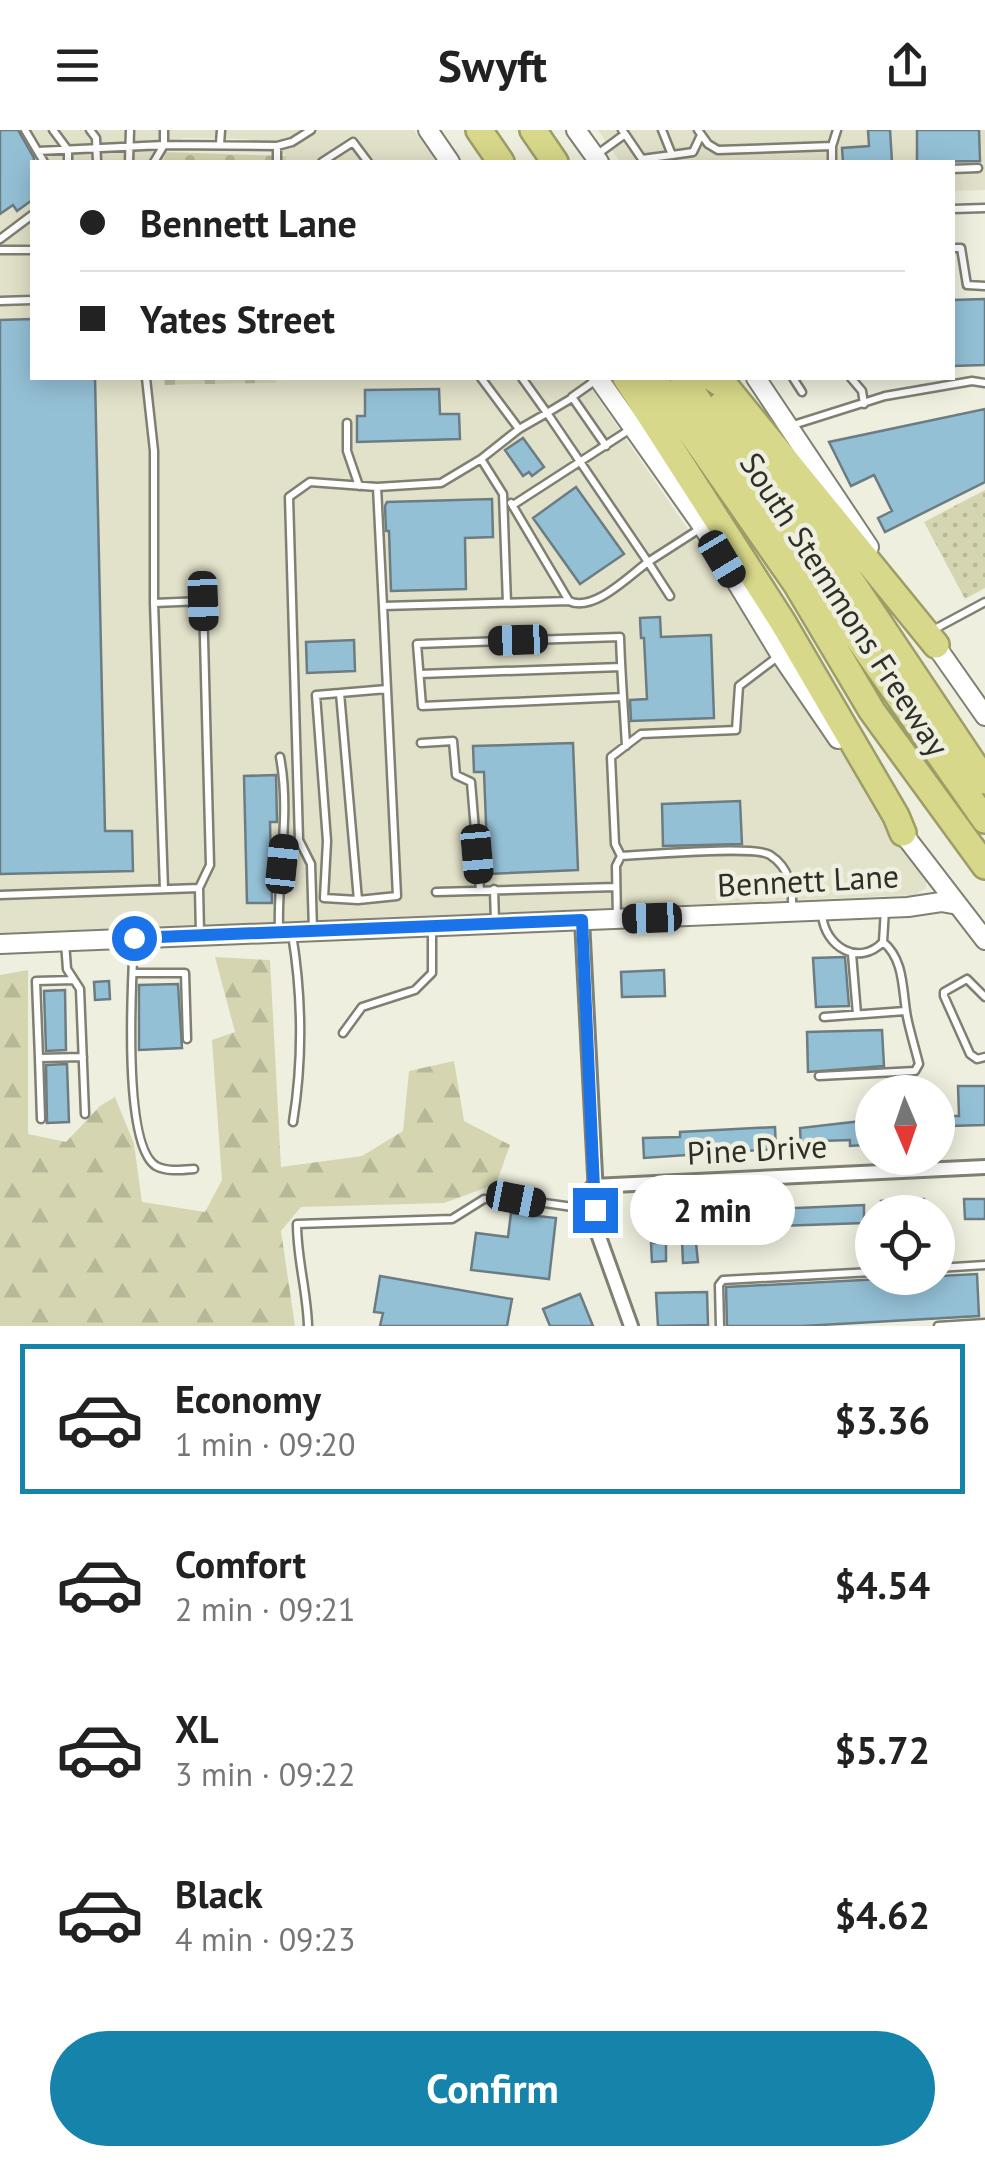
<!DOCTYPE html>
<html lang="en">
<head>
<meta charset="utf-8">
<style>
  :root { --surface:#fff; --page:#f2f2f2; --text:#222; --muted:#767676; --line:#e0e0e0; --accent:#1683ab }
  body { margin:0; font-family:"PT Sans",sans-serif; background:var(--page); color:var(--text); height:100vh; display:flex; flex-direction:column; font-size:38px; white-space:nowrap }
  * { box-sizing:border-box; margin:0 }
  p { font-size:32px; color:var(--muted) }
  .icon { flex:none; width:55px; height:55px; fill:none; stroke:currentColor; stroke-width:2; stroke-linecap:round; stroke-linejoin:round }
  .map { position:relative; height:1196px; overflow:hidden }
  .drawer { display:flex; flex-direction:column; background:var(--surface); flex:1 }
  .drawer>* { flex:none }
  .hud { position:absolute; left:30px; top:30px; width:925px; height:220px; border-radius:0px; box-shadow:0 5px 25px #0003; display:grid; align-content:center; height:220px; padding:0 50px; background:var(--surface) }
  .needle { width:65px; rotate:178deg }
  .fabs { position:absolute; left:855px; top:945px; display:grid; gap:20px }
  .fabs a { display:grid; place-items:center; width:100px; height:100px; border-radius:50%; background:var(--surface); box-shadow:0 5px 25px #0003; font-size:50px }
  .end { position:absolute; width:45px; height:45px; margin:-22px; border:12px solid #1a73e8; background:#fff; box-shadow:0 0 0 5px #fff }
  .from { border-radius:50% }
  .bubble { position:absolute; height:70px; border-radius:35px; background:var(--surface); box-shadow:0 5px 25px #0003; font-size:32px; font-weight:600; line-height:70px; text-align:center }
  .car { position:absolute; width:30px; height:60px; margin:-30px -15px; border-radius:12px; box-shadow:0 0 8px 2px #0007; background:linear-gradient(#222 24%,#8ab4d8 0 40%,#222 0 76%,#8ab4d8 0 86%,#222 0) }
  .hud b { display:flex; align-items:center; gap:35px; height:95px; font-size:38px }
  .hud b+b { border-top:2px solid var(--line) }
  .hud i { width:25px; height:25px; background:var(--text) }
  ul { padding:18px 0 0; list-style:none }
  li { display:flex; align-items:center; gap:30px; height:150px; margin:0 20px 15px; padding:0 30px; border:5px solid transparent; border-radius:0px }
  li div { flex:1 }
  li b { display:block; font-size:38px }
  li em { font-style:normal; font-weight:600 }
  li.current { border-color:var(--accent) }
  li>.icon { width:90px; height:90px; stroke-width:1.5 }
  .button { display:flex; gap:20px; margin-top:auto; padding:20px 50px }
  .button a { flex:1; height:115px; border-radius:60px; background:var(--accent); color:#fff; font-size:40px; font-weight:600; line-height:115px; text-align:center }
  header { display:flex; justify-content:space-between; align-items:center; height:130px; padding:0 50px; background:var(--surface); font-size:45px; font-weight:600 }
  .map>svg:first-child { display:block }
  .built { fill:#e2e2ca }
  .grass { fill:url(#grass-dots) }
  .forest { fill:url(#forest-firs) }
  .cemetery { fill:url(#cemetery-stones) }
  .building { fill:#94c0d6; stroke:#6c7c83; stroke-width:2.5 }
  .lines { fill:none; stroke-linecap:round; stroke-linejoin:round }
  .lane-casing { stroke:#7f8071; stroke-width:11 }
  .street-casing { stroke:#7f8071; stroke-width:18 }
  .secondary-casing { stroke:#7f8071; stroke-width:22 }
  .highway-casing { stroke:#9d9d68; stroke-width:30 }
  .lane { stroke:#fff; stroke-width:6 }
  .street { stroke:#fff; stroke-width:12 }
  .secondary { stroke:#fff; stroke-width:18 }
  .highway { stroke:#d8d88a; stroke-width:25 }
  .route { stroke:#1a73e8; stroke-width:12 }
  .labels { text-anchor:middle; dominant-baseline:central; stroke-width:9; stroke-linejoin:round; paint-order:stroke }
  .street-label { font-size:32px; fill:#2f2f29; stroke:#eeefde }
</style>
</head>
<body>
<header><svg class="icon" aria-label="menu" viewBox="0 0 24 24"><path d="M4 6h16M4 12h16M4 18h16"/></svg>Swyft<svg class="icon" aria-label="share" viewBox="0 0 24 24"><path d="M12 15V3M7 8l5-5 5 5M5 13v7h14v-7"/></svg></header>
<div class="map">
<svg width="985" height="1196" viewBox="0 0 985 1196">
  <defs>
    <pattern id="grass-dots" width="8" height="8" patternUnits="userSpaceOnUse" patternTransform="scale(2.5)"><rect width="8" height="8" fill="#d5d6b1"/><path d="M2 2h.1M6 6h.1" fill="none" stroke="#b7b898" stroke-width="1.8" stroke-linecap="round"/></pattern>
    <pattern id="forest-firs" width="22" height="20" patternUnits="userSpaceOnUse" patternTransform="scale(2.5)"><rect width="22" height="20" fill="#d5d6b1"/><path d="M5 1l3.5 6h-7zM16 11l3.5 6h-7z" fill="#b7b898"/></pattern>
    <pattern id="cemetery-stones" width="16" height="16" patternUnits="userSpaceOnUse" patternTransform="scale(2.5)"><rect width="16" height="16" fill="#d5d6b1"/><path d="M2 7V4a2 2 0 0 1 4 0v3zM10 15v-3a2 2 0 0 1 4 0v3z" fill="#b7b898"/></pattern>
  </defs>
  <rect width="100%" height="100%" fill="#eeefde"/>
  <path class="built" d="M0,0H414L436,32H286V26L277,15L246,9L183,8L165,22L163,32H32V248H163L164,255L275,253L276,248H584L926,746V758L915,765L0,804Z
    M598,0H985V60L953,61L952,32H620Z"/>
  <path class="grass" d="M985,360V458L965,469L924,392Z"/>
  <path class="forest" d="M215,827L270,830L281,1037L362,1026L403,1001L409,941L454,931L464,991L510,1015L496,1054L444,1073L301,1077L281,1101L295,1196H0V845L28,840V1004L66,1012L100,976L115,967L134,1014L142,1072L205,1082L222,1050L212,910L235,902Z"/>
  <path class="cemetery" d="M165,22L286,26V32H163Z
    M163,248H276V253L164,255Z"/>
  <path class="building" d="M0,0H18L34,28L32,70L17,81L13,75L0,84Z
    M868,0H890L892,32H843L842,18L869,16Z
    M917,0H979L980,31L917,32Z
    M985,169V235L952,236V170Z
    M32,189V248H95L105,701H132L133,741L0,744V190Z
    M439,259L440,284H459L460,309L357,312V286H365V260Z
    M985,279V352L885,402L878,388L892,381L874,345L851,356L829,312Z
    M523,308L544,337L532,346L529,342L523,346L505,320Z
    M576,357L624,424L580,454L533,388Z
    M492,369L493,407L465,408L466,459L391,461L389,401H386L385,376L387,372Z
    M660,487L661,507L711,505L714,588L631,591L630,570L647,569L644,508H641L640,488Z
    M354,510L355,541L307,543L306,512Z
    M573,613L578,740L488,744L484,642H474L473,616Z
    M276,645L277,692H270L272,773H247L244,646Z
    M740,671L742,714L663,716L662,674Z
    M845,827L849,876L816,877L813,828Z
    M664,840L665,866L622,867L621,842Z
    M109,851L110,869L95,870L94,852Z
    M178,854L182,918L139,920V855Z
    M65,860L66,920L46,921L44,861Z
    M882,900L884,936L808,942L807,902Z
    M67,934L69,992L47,993L46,935Z
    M958,956H985V995L948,996V1014L938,1015V986H959Z
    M862,991L863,1015L850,1016V1010L821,1011V1017H801L800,998Z
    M775,997L776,1019L644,1028L643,1008L680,1007V1002Z
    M924,1069L925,1082H882L881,1071Z
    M964,1069H985V1089H965Z
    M864,1075V1093L746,1097V1109L696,1113L698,1132L683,1133L681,1088L710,1086L711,1095L731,1094L730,1081Z
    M511,1083L556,1088L549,1149L471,1140L476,1103L508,1107Z
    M872,1106V1122L860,1123V1107Z
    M651,1113H666V1131L652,1132Z
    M977,1144L979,1186L803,1196H727L726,1157Z
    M380,1146L512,1169L507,1196H380L383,1183L374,1182Z
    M707,1162L708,1195L658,1196L656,1163Z
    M580,1164L593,1196H550L543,1179Z"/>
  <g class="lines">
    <defs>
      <path id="lane" d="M25,0L44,32
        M53,0L68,20V32
        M90,0L96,8L97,32
        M698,0L708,14L718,20L832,16V32
        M625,4L644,32
        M220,14L221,0
        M277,16V32
        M832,16L837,0
        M38,21L164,15V0
        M672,25L693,22L701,5
        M595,26L625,4L622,0
        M642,29L672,25L662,0
        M129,32L130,0
        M154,32L164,15L277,16L292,12L311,0
        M322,32L353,12L368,32
        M952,39L978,38
        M952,79L985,78
        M0,109L32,85
        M952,118H961L967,155L985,156
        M0,120H32
        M0,171L32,170
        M146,248L154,321V473L164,759
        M481,248L519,299
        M522,248L547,283L572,268
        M793,248L802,262
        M851,248L862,261L864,274
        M596,250L572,267L606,316
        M347,293V321L359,356
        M790,296L885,266L972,251L985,253
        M511,373L569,471
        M513,375L629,300
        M670,466L648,432L701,398
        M154,473L203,471L210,735L199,758L200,804
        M383,476L377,357L441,353L481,329L503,364L507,473
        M933,500L985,472
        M420,544L621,537
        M387,559L340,563L358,770L397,766L383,476L569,471C593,483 629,446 648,432L547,283L519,299L481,329
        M340,563L316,565L327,711L324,768L358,770
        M623,567L422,576L417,514L620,507C621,543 624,580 626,616
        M421,613L453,611L456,645L471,652L480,760
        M621,726L615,714L611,627L641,604L736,600L739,556L780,525
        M494,759L495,793
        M436,762L616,757
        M0,765L199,758
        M822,785C825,817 859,837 883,812
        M617,789L616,736L621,726C646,725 755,715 770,725C790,738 793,758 792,780
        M279,800C277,742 291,685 280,627
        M313,800L311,734L299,710L289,367L310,352L377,357
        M292,804C302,865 303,930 293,992
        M134,809C132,849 122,1015 156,1036C167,1042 182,1040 194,1039
        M65,812L67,839L80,859L85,984
        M852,824L857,884
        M133,843H185L187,909
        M74,850L36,851L39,928L83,927
        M985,867L967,849L944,862V866L970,924L977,929L985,927
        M824,887L905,881
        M343,903L362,877L415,860L432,843V798
        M39,928L41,989
        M819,946L915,941L919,934C915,918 910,902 907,887C902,861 905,830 883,812L885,779
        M938,1138L985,1135
        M308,1196C307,1161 297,1129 297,1094L452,1089L484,1069H516L594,1080
        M720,1196L719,1155L723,1150L872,1142
        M938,1196L985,1193"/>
      <path id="street" d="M582,790L598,1104L631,1196
        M593,1056L985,1037"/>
      <path id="secondary" d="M428,0L450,32
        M576,0L599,32
        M598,248L703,397L780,524L838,609
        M756,248L869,417
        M931,509L985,586
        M898,697L985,810
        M0,814L908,777L941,772L958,775"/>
      <path id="highway" d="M479,0L501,32
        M533,0L555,32
        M626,248L782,491L896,686L903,703
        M653,248L797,455L872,581L985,736
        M683,248L855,504L985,690
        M712,248L726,257L936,515
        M721,275L829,418L985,651"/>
    </defs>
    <use href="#lane" class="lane-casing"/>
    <use href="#street" class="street-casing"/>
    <use href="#secondary" class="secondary-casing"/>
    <use href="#highway" class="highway-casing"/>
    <use href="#lane" class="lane"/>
    <use href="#street" class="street"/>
    <use href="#secondary" class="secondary"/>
    <use href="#highway" class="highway"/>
  </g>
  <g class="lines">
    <path class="route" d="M134,808L582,790L595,1080"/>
  </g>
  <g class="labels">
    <g class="street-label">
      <text transform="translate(845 474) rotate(57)">South Stemmons Freeway</text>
      <text transform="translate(808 750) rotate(-3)">Bennett Lane</text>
      <text transform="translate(757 1019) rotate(-3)">Pine Drive</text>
    </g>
  </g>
</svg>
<div class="fabs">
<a><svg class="needle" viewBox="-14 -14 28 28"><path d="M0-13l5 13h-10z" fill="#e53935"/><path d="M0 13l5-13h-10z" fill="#767676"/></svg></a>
<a><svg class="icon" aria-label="locate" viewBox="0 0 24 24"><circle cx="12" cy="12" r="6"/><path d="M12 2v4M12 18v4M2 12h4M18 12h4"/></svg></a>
</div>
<i class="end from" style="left:134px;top:808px"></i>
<i class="end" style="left:595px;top:1080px"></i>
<div class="bubble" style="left:630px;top:1045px;width:165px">2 min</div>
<i class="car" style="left:722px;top:429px;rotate:149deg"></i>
<i class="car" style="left:203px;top:471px;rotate:178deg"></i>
<i class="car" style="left:518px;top:510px;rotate:268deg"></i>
<i class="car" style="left:477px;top:724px;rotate:175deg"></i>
<i class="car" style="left:282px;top:734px;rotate:6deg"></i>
<i class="car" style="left:652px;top:788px;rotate:268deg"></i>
<i class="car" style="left:516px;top:1069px;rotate:101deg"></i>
<div class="hud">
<b><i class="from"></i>Bennett Lane</b>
<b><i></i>Yates Street</b>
</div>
</div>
<section class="drawer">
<ul>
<li class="current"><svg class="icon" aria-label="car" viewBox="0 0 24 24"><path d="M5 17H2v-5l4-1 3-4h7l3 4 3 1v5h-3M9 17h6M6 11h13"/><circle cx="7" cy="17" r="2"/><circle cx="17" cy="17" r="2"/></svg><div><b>Economy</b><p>1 min · 09:20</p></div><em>$3.36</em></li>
<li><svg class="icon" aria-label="car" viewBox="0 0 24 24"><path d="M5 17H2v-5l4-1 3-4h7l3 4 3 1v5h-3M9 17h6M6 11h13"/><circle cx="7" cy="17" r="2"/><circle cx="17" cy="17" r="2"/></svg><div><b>Comfort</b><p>2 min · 09:21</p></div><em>$4.54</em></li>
<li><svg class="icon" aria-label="car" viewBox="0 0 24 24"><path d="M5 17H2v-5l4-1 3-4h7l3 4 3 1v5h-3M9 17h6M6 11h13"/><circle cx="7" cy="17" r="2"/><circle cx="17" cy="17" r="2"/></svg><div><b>XL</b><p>3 min · 09:22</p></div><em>$5.72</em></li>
<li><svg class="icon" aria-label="car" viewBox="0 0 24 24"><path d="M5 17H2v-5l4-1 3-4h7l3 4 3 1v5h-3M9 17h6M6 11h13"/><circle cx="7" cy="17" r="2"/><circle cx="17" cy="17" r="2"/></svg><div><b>Black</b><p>4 min · 09:23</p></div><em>$4.62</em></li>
</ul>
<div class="button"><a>Confirm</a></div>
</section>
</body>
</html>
